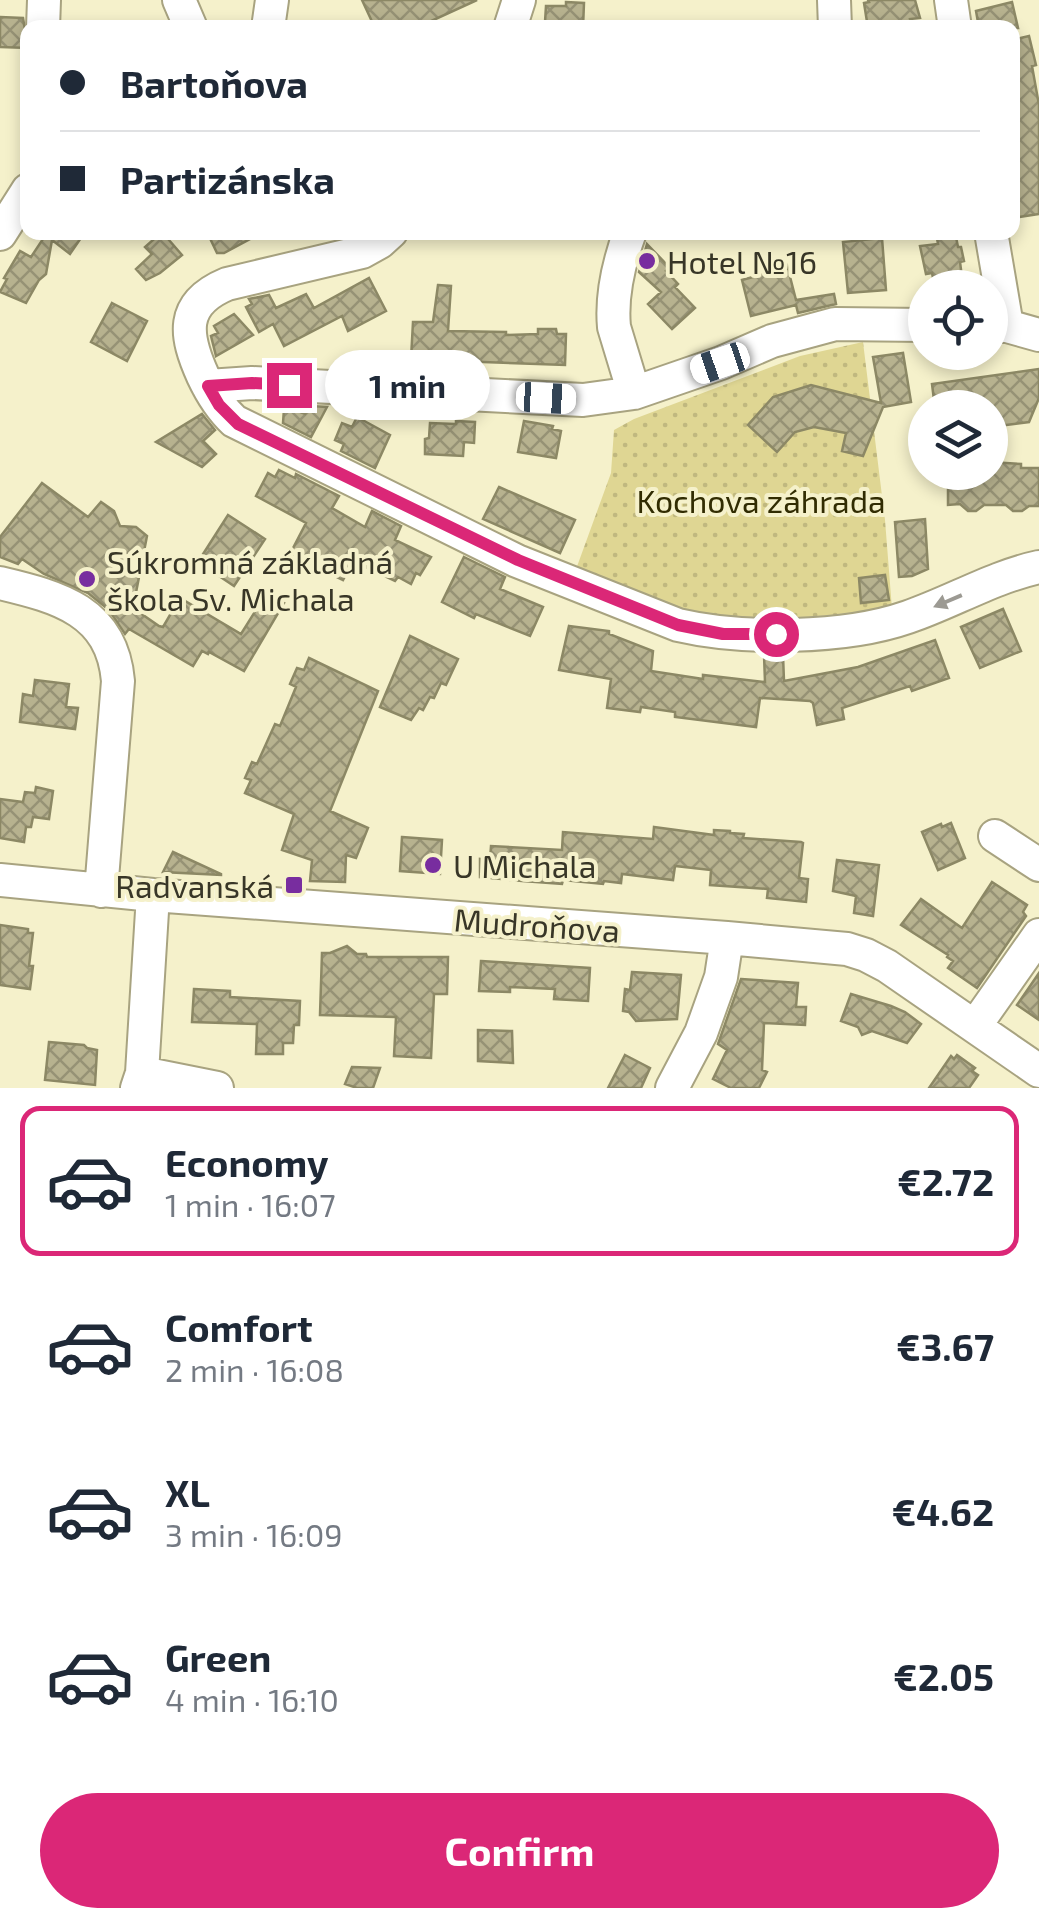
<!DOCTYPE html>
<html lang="en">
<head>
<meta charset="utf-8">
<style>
  :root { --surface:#fff; --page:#f6f6f7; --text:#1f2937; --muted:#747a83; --line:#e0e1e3; --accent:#db2777 }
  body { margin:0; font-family:"Exo 2",sans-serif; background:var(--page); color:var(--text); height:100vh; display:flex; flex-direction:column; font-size:38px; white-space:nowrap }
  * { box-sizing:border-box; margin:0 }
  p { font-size:32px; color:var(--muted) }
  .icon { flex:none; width:55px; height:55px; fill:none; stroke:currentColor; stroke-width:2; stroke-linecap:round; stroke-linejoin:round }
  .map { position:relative; height:1088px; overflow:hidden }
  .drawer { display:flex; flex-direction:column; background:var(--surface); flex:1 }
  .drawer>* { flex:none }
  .hud { position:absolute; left:20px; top:20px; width:1000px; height:220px; border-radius:20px; box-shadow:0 5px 15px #0003; display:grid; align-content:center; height:220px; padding:0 40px; background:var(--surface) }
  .tools { position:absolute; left:908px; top:270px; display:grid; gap:20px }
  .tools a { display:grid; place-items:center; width:100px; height:100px; border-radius:50%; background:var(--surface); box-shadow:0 5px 15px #0003; font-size:50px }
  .end { position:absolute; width:45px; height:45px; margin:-22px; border:12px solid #db2777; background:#fff; box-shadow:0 0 0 5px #fff }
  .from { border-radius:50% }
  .bubble { position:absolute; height:70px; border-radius:35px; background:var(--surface); box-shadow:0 5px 15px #0003; font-size:32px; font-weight:700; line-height:70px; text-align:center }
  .car { position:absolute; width:30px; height:60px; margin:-30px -15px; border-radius:12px; box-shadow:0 0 8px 2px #0007; background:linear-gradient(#fff 24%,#345 0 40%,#fff 0 76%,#345 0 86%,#fff 0) }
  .hud b { display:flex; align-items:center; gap:35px; height:95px; font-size:38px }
  .hud b+b { border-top:2px solid var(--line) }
  .hud i { width:25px; height:25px; background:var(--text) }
  ul { padding:18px 0 0; list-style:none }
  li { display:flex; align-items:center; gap:30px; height:150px; margin:0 20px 15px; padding:0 20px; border:5px solid transparent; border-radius:20px }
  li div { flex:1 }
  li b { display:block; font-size:38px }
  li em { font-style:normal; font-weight:700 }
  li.current { border-color:var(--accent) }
  li>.icon { width:90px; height:90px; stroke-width:1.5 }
  .primary-button { display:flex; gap:20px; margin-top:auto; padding:20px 40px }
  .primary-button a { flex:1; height:115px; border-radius:60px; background:var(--accent); color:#fff; font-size:40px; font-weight:700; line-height:115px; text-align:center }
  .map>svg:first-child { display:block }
  .green { fill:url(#green-dots) }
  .building { fill:url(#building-cross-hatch); stroke:#8c8865; stroke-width:2.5 }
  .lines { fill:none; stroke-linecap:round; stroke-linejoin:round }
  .minor-casing { stroke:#a8a380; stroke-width:36 }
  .minor { stroke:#fff; stroke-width:32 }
  .oneway { fill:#9c9a93 }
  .route { stroke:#db2777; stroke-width:12 }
  .poi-dot { fill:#782d9f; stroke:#f5f1cb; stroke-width:4 }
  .labels { text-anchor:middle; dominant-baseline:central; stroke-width:8; stroke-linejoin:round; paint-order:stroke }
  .poi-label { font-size:32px; fill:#383627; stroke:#f5f1cb; text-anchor:start }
  .park-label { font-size:32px; fill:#312c02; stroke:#f5f1cb }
  .street-label { font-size:32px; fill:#383627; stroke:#f5f1cb }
</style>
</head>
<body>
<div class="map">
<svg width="1039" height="1088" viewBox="0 0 1039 1088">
  <defs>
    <pattern id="green-dots" width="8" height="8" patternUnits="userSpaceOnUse" patternTransform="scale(2.5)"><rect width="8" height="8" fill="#dfd693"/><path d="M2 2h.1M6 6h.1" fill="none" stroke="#c0b87f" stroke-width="1.8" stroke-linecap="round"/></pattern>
    <pattern id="building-cross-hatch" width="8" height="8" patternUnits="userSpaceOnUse" patternTransform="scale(2.5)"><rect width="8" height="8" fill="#b7b28f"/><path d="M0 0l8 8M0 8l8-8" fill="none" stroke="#969275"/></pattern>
  </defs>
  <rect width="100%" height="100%" fill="#f5f1cb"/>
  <path class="green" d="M863,342L885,520L892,609L849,615L729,624L664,608L575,572L611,473L614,430L634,419L800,356Z"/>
  <path class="building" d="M362,0H477L416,28H375Z
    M868,0H915L920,18L910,19L912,28H868L864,3L869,2Z
    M566,2L584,3L583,28H547V22H545L546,6H566Z
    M1012,2L1018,28H979L976,11Z
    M0,17L23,18L28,48L0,47Z
    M1029,36L1036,65L1032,66L1039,105V214L1019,217L1012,182V40Z
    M41,232H85L70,254L52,240L46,274L39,280L26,303L0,292L7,279L4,278L20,251L31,257L45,236Z
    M162,232L182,255L160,273L146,280L136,269L152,254L145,247Z
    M207,232H263L224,253H217Z
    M936,232H955L958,247H961L964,261L960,262L963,285L935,288L932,273L926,274L920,246L938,244Z
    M882,238L886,290L848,293L843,242Z
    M647,244L670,268L666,271L678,284L675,287L695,308L672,329L648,304L661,292L639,272Z
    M787,265L796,300L834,294L836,304L798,313L796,305L751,316L742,280L753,277V273Z
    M369,278L386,311L348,331L342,316L284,346L273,324L259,332L246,307L252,304L249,299L269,295L276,308L306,294L314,308Z
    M438,285L451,286L448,331L506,332V335L538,334V329H556L557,334H566L565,365L429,360V350L425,360L411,359L413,322H433Z
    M112,303L147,321L127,361L91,342Z
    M234,314L253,335L216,356L211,336L218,333L214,326Z
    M903,353L911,402L883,407L863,456L842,451L846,433L814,427L795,432L777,452L748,425L773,397L811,385L881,403L873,357Z
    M1039,369V398L1029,422L990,427V408H935L932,384Z
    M310,406L327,407L311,437L283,423L284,409H293L305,414Z
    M202,414L215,430L203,441L216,454L202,467L156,442Z
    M357,417L390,435L375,468L341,451L344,444L335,440L342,423L352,427Z
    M456,421L475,422L474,443L464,442L463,456L425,454V439L429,438L430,423L456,424Z
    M524,421L553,426L552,429L561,431L556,458L518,452Z
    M990,462L1021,464V468H1039V506H1029L1022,511H1013L1006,505H984L976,511H968L960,504L948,505V484H953V472H990Z
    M279,470L295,478L296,474L339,496L332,508L365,527L372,511L401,526L395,540L431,557L420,575L416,573L411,584L398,577L395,581L353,561L343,580L290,554L306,523L256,496L268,473L275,477Z
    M42,483L88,517L101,502L114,511L120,526L136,527L147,536L133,608L159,626L163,627L180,598L241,634L266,594L284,603L244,671L209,652L208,654L202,651L193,666L129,629L125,634L109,610L88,593L44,574L22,559L18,564L0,557V537Z
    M499,487L575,520L560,553L483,519Z
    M228,515L265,539L234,586L198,562Z
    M925,519L928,569L912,576L899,577L895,522Z
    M464,557L505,577L500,589L543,607L530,636L476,614L474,618L442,602Z
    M885,575L889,600L861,603L859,578Z
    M1003,609L1021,651L980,668L961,627Z
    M569,626L609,631V634L653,651L651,671L703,679V675L765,682L764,655H783L784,681L858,667L935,640L949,678L912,691L910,686L842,708L844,719L817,725L813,703L810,701L760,698L756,727L675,717V712L641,707L640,712L607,708L611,679L559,670Z
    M410,636L458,659L446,685L441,683L434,698L430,697L423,710L419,708L411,720L380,707Z
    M309,658L378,691L330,811L368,828L356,858L346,855L345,882L310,881L312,860L282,850L294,814L245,793L251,780L245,778L252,762L257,764L275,724L280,726L296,687L290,684L297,668L304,670Z
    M35,680L69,684L66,707L78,708L75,729L20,722L23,694L33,696Z
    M36,787L53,791L49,819L33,817L31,827H26L24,842L0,838V799L23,802L25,792L35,793Z
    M951,823L965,858L938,870L922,832L941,824L942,827Z
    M654,827L714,835V830L730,831V833L744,834L743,838L801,842L803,843L799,878L808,879L806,902L767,898L768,889L710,885L711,870L675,866L673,880L622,874L621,883L604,881L603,884L563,880L562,884L522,881L480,877V859L490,860L491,846L562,850L563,832L653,839Z
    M402,837L442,840L440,874L400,871Z
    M173,852L221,874V875L163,872Z
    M837,860L879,865L873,916L854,913L856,896L833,891Z
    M992,882L1027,905L1023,912L1026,916L977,988L948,968L953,961L947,957L948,955L901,925L921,899L962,928Z
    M0,925L28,929V933H33L29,966H33L30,989L0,985Z
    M347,946L357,954H366L367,957H448L447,994H434L431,1058L394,1056L396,1017L320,1015L322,953H330Z
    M481,961L590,968L588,1001L554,999L555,989L510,987V992L479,991Z
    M632,972L681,975L677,1019L636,1021L629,1012L623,1011L625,989L630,990Z
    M1039,973V1020L1017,1005Z
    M741,979L798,983L796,1007H806L805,1025L764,1023L762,1070L767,1072L759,1088H731L713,1079L727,1050L718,1044Z
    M194,989L230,991V997L300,1001L299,1025H294L293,1043H283V1054H256L257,1024L192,1022Z
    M851,994L891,1006L905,1012L921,1024L907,1043L872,1031L862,1035L858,1027L841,1021Z
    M478,1030L512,1031L513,1063L478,1061Z
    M49,1042L84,1045L87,1048L97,1050L95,1085L45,1080Z
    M625,1055L650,1068L641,1088H608Z
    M957,1055L975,1068L972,1071L978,1075L969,1088H929L951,1056L954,1059Z
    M352,1067L380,1068L373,1088H357L345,1084Z"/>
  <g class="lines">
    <defs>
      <path id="minor" d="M179,0L191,28
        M834,0L835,28
        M951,0L955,28
        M43,28L44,0
        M268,28L272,0
        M510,28L519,0
        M391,232L380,242L362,252L227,284C179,304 185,336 203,376C211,393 220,408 234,421L517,561L678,625C743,640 845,639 908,617C952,602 993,577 1039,567
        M630,232C619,262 611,295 614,327L634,393
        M991,232L1007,326
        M0,234L28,190
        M990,326H1007L1039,335
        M208,386L252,383L583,400L634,393L721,363L772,341L835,324L925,325
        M0,583C59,597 112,611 118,681L101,891
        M995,836L1039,865
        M0,880L153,895L727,938L847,949L866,955L887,966L1039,1071
        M975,1026L1039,935
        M142,1073L217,1088
        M137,1088L142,1073L153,895
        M672,1088L701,1033L721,977L727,938"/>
    </defs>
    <use href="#minor" class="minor-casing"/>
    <use href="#minor" class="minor"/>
  </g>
  <defs><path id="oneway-solid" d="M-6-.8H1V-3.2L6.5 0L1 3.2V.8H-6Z" transform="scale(2.5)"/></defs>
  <use class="oneway" href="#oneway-solid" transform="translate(948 601) rotate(157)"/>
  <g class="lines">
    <path class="route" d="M289,385L252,383L208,386L219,405L238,424L518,560L678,625L723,634H776"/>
  </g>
  <g class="poi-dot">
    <circle cx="647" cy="261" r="10"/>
    <circle cx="87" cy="579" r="10"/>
    <circle cx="433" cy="865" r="10"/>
    <rect x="284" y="875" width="20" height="20" rx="5"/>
  </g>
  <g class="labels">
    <g class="poi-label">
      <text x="667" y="261">Hotel №16</text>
      <text x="107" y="561">Súkromná základná<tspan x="107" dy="37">škola Sv. Michala</tspan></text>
      <text x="453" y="865">U Michala</text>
      <text x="274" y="885" text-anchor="end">Radvanská</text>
    </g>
    <g class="park-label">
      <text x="761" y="500">Kochova záhrada</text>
    </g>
    <g class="street-label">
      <text transform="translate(537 924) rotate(4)">Mudroňova</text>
    </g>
  </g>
</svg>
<div class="tools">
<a><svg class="icon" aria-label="locate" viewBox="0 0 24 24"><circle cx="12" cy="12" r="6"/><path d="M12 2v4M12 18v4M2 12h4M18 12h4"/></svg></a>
<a><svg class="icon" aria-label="layers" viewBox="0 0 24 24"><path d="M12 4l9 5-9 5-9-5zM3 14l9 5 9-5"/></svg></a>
</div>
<i class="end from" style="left:776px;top:634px"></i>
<i class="end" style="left:289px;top:385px"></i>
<div class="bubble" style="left:325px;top:350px;width:165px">1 min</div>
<i class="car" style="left:720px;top:363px;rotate:251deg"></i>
<i class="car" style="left:546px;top:398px;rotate:93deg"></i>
<div class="hud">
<b><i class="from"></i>Bartoňova</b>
<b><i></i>Partizánska</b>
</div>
</div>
<section class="drawer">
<ul>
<li class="current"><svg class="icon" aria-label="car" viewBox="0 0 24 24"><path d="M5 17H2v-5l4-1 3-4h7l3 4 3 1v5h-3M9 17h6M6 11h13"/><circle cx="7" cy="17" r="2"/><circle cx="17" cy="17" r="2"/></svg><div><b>Economy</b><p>1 min · 16:07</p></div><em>€2.72</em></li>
<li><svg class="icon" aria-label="car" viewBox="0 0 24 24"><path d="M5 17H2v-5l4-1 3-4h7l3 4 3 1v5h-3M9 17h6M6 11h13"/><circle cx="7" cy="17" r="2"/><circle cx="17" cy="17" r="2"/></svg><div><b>Comfort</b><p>2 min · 16:08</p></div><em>€3.67</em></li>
<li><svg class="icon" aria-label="car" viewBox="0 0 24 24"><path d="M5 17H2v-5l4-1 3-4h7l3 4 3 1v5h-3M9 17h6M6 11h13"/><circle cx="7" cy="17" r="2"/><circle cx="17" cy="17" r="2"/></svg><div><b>XL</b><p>3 min · 16:09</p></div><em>€4.62</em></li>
<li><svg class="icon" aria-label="car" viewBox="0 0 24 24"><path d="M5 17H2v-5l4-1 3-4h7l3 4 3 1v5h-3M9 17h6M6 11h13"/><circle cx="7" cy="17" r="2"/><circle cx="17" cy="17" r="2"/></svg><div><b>Green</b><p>4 min · 16:10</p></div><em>€2.05</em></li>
</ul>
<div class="primary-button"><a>Confirm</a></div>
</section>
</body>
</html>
